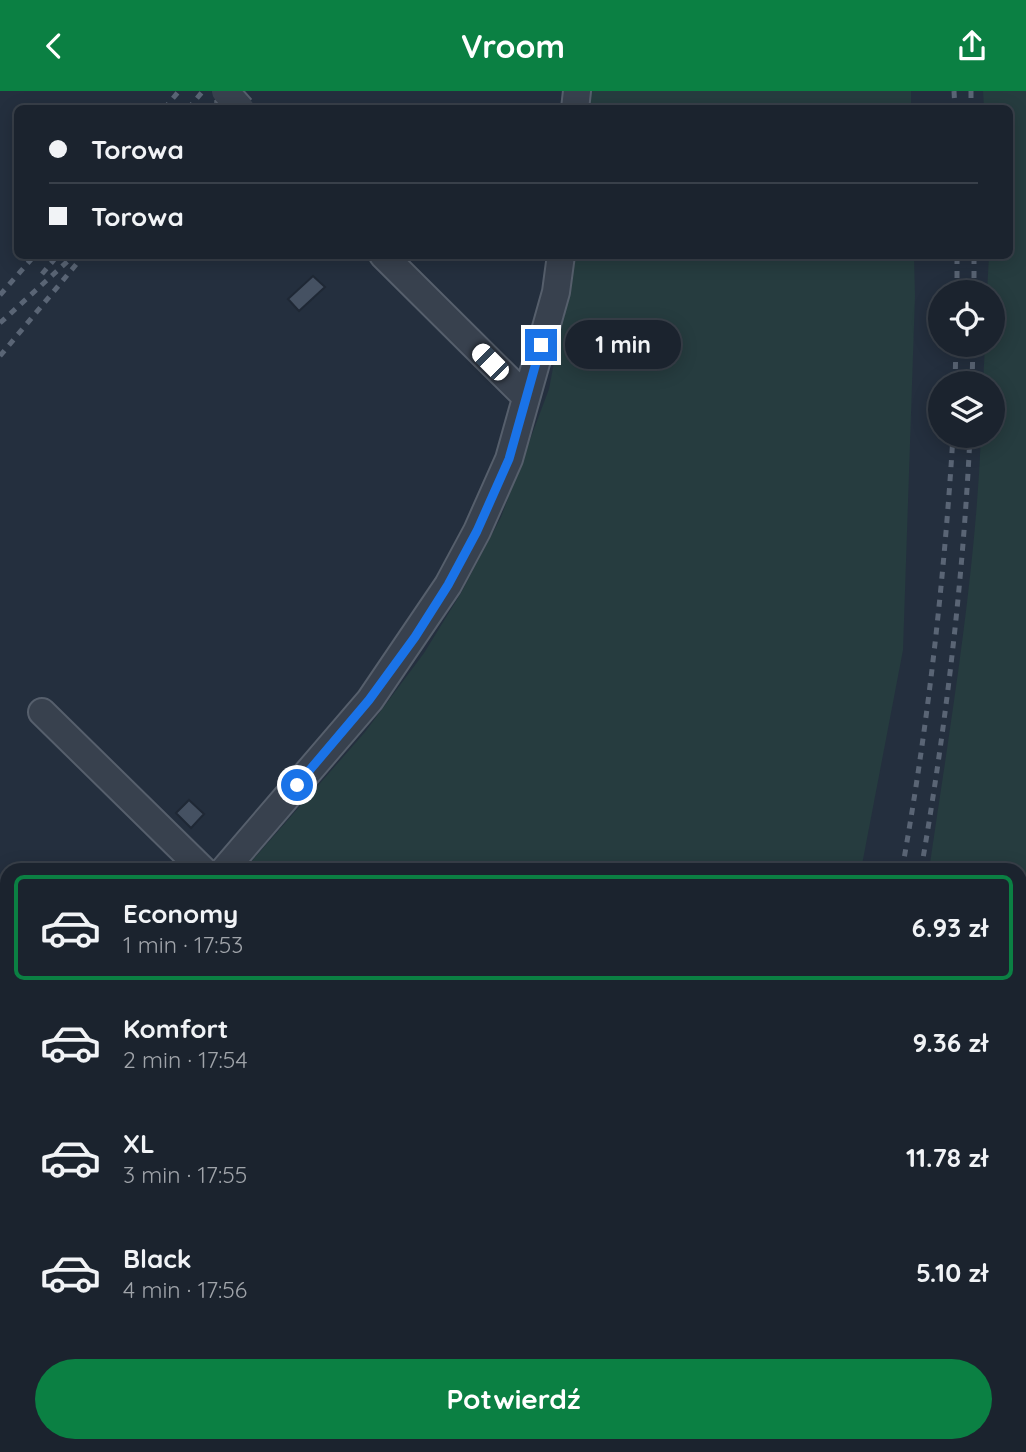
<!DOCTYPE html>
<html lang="pl">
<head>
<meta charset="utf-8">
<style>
  :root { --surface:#1b232e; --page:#282f3a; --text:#f1f3f6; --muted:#a0a4aa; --line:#39404a; --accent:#0b8043 }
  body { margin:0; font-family:Quicksand,sans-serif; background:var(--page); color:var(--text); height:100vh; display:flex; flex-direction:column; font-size:26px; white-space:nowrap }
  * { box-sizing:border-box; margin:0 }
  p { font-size:23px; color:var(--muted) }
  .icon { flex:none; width:38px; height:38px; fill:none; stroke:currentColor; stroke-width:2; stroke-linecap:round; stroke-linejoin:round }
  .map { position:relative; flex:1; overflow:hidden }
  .panel { position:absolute; left:0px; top:772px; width:1027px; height:590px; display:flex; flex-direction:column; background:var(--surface); border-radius:21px 21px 0 0; box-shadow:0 4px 18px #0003,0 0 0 2px var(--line) }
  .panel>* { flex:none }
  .top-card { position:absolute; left:14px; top:14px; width:999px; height:154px; border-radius:10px; box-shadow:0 4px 18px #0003,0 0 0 2px var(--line); display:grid; align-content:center; height:154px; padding:0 35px; background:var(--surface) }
  .tools { position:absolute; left:928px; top:189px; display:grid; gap:14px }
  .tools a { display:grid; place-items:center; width:77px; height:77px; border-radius:50%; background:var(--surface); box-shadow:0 4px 18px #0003,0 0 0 2px var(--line); font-size:35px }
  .end { position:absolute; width:32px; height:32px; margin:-16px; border:9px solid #1a73e8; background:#fff; box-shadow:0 0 0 4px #fff }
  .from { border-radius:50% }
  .bubble { position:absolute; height:49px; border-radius:24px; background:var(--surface); box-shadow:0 4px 18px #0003,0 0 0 2px var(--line); font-size:23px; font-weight:700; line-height:49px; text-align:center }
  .car { position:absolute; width:21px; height:42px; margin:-21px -10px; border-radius:9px; box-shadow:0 0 5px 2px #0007; background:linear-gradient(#fff 24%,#345 0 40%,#fff 0 76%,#345 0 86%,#fff 0) }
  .top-card b { display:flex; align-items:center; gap:24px; height:66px; font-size:26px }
  .top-card b+b { border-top:2px solid var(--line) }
  .top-card i { width:18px; height:18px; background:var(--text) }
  ul { padding:12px 0 0; list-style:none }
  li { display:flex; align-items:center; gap:21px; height:105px; margin:0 14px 10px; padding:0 21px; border:4px solid transparent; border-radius:10px }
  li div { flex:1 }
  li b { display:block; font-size:26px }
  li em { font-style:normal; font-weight:700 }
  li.active { border-color:var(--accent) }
  li>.icon { width:63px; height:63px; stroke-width:1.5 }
  .button { display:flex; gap:14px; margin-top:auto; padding:14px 35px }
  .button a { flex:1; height:80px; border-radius:42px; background:var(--accent); color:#fff; font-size:28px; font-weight:700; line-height:80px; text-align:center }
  header { display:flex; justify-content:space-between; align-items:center; height:91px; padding:0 35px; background:var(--accent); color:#fff; font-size:32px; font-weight:700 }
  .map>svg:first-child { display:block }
  .green { fill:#263c3f }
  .building { fill:#455162; stroke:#1f2835; stroke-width:2 }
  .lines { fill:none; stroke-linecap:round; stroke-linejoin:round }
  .minor-casing { stroke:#565f6c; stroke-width:30 }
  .minor { stroke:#38414e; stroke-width:26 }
  .rail { stroke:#5a6575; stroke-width:5; stroke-dasharray:7 7; stroke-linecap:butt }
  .minor-bridge-casing { stroke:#565f6c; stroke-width:30; stroke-linecap:butt }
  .minor-bridge { stroke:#38414e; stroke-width:26 }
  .route { stroke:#1a73e8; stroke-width:9 }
</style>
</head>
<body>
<header><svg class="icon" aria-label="back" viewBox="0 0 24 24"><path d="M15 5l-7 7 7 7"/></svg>Vroom<svg class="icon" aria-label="share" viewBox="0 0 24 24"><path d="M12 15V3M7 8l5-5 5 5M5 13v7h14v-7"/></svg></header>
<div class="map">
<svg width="1026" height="1361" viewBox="0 0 1026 1361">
  <rect width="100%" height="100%" fill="#242f3e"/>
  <path class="green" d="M589,0H911V17L587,18Z
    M983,0H1026V1361H791L794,1354H1020V779H929C950,635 975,490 981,345H992V292H983L985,254H992V201H987L989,165L1010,164V18L984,17Z
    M574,165H914L915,205L903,559L861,779H244L365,641L424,562L461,502L501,426L549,298Z
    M7,1058V1354L737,1355L734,1361H0V1066Z"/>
  <path class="building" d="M313,185L325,196L299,220L288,208Z
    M189,709L204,723L191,737L176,722Z
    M1,898L7,902V944L0,938Z
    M7,945V974L0,983V954Z"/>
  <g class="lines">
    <defs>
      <path id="minor" d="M575,18L577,0
        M383,164L526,306
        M42,621L203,779
        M224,779L370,609L448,494L477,440L509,368L556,201L561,164
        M0,1043L7,1035
        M0,1335L7,1342
        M18,1354L24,1361"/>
    </defs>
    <use href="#minor" class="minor-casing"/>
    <use href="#minor" class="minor"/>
    <path class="rail" d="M954,0L955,18
      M971,0V18
      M164,18L179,0
      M188,18L203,0
      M212,18L228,0
      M42,183L58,164
      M957,201V164
      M974,201V164
      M0,204L35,164
      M0,232L69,169
      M0,265L84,164
      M955,292L956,254
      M972,292L973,254
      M902,779C928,635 944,490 953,345
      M921,779C946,635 963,490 970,345
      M749,1361L751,1354
      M770,1361L773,1354"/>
    <defs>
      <path id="minor-bridge" d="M225,0L241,18"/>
    </defs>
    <use href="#minor-bridge" class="minor-bridge-casing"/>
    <use href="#minor-bridge" class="minor-bridge"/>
  </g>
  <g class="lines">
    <path class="route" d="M297,694L369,609L415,546L448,494L477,440L509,368L541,254"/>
  </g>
</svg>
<div class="tools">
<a><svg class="icon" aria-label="locate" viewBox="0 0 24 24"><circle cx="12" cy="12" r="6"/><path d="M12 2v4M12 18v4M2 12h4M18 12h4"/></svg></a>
<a><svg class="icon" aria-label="layers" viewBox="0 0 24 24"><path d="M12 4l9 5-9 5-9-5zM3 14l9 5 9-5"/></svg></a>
</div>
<i class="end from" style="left:297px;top:694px"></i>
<i class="end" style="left:541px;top:254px"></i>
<div class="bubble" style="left:565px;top:229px;width:116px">1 min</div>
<i class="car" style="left:490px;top:271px;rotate:315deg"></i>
<div class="top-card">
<b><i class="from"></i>Torowa</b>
<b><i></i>Torowa</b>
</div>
<section class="panel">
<ul>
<li class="active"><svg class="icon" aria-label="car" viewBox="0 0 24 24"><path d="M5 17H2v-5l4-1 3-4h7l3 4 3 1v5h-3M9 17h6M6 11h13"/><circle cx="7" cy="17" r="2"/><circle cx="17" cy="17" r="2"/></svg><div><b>Economy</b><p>1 min · 17:53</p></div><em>6.93 zł</em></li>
<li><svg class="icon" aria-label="car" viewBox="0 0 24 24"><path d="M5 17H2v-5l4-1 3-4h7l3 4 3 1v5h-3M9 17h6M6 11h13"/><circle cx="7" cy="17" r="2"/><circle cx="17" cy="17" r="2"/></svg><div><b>Komfort</b><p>2 min · 17:54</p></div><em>9.36 zł</em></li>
<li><svg class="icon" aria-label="car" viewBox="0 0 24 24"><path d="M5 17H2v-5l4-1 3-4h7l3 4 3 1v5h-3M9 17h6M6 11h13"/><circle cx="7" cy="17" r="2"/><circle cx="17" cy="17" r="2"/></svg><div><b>XL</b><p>3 min · 17:55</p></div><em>11.78 zł</em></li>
<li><svg class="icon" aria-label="car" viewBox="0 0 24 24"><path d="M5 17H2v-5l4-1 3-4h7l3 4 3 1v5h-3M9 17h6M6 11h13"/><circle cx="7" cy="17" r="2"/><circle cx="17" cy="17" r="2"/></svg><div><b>Black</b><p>4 min · 17:56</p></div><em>5.10 zł</em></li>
</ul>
<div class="button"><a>Potwierdź</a></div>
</section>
</div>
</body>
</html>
